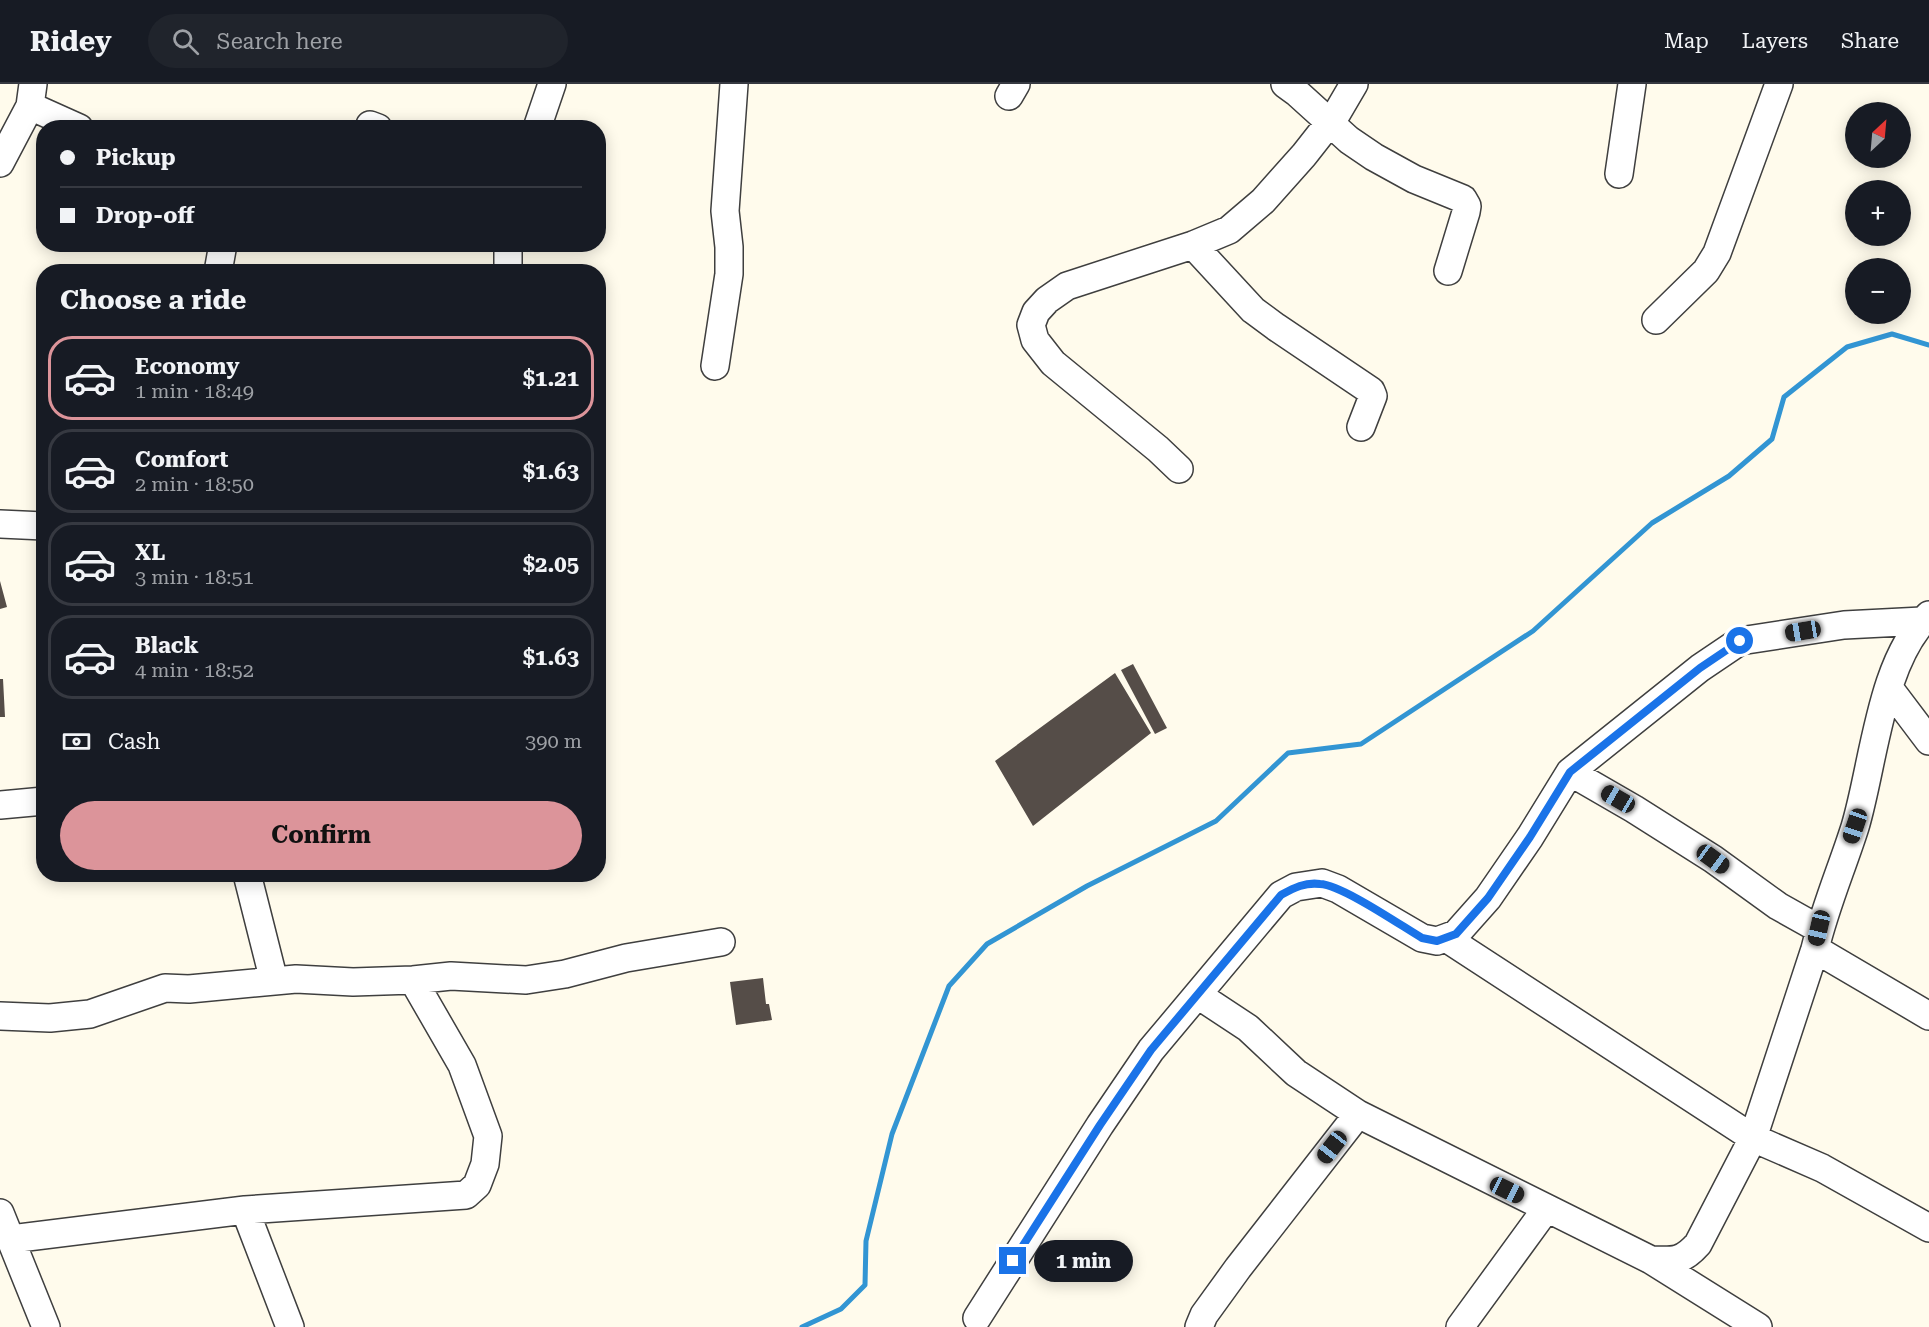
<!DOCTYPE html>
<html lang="en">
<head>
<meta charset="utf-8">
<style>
  :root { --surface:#171b24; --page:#20242c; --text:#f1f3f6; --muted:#9ea1a6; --line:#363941; --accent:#dc949a }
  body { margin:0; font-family:"Roboto Serif",serif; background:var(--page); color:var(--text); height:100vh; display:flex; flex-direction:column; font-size:22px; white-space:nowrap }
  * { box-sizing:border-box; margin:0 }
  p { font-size:20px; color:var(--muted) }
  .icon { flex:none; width:33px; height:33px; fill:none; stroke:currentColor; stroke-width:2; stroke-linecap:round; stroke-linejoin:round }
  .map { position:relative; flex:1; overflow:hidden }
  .drawer { position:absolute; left:36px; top:180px; width:570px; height:618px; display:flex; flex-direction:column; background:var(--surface); border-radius:24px; box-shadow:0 3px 15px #0003 }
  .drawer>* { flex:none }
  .guide { position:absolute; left:36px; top:36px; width:570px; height:132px; border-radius:24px; box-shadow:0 3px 15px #0003; display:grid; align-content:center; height:132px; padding:0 24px; background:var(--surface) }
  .needle { width:39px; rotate:26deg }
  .fabs { position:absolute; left:1845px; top:18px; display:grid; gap:12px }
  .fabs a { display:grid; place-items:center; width:66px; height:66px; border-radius:50%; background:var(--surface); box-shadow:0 3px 15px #0003; font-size:30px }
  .end { position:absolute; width:27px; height:27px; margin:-14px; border:8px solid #1a73e8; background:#fff; box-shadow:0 0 0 3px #fff }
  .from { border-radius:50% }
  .bubble { position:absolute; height:42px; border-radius:21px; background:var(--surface); box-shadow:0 3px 15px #0003; font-size:20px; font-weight:700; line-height:42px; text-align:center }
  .car { position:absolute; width:18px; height:36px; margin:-18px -9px; border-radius:8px; box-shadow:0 0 4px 2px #0007; background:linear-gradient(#222 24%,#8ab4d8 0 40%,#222 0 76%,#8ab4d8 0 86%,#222 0) }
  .guide b { display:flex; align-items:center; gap:21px; height:57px; font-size:22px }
  .guide b+b { border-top:2px solid var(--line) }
  .guide i { width:15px; height:15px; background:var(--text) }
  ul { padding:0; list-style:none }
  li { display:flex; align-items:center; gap:18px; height:84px; margin:0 12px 9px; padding:0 12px; border:3px solid var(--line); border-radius:24px }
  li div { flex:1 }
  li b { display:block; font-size:22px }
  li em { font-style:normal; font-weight:700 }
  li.active { border-color:var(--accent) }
  li>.icon { width:54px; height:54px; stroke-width:1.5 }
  h2 { padding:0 24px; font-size:27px; line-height:72px }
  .pay { display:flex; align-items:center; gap:15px; height:66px; padding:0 24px; font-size:22px }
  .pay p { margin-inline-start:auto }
  .button { display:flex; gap:12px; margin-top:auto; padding:12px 24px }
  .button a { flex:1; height:69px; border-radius:36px; background:var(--accent); color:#111; font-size:24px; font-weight:700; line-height:69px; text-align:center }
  header { display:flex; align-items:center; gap:36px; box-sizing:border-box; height:84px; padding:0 30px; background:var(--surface); border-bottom:2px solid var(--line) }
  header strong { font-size:28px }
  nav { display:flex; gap:33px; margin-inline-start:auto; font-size:21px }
  .search { width:420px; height:54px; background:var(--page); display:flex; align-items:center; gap:15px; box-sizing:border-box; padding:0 21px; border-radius:33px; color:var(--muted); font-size:22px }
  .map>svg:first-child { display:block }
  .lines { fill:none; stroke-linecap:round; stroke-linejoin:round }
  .stream { stroke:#3295d3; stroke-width:5 }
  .building { fill:#554d48 }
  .minor-casing { stroke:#3f3f3f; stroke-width:30 }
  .minor { stroke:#fff; stroke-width:27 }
  .route { stroke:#1a73e8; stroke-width:8 }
</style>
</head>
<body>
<header>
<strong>Ridey</strong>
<div class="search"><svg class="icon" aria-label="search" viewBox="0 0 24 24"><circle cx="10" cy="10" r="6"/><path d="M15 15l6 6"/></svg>Search here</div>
<nav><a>Map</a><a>Layers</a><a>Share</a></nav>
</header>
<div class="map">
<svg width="1929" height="1243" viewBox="0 0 1929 1243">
  <rect width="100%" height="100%" fill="#fffbec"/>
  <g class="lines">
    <path class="stream" d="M802,1243L841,1225L865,1201L866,1157L892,1050L949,902L987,860L1087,802L1216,737L1288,669L1361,660L1533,547L1652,439L1729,392L1772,355L1784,313L1847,263L1892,250L1929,261"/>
  </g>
  <path class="building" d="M0,497L7,523L0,525Z
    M1133,580L1167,644L1155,650L1121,586Z
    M1115,589L1151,649L1033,742L995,677Z
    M0,595H3L5,633H0Z
    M763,894L766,920H769L772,936L736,941L730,898Z"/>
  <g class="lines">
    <defs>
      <path id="minor" d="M1285,0L1296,8L1349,56L1374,73L1414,95L1463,115L1467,122L1466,128L1448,187
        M1009,12L1016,0
        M30,22L79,44
        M370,41L378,44
        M537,44L552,0
        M0,79L30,22L33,0
        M1619,90L1632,0
        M508,160V188
        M1193,161L1253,226L1276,243L1371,307L1373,312L1361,343
        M218,188L223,160
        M1656,236L1706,187L1717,169L1779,0
        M715,282L729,190V163L725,127L734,0
        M1179,385L1158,365L1053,279L1035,256L1031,241L1036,228L1047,216L1067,202L1193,161L1229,146L1263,117L1304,71L1337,29L1354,0
        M0,440L44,442
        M1889,604L1929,657
        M1570,688L1634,725L1713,775L1778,822L1819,845
        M0,721L44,717
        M247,790L274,897
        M1446,854L1753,1054L1822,1084L1929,1144
        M1815,865L1929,932
        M1198,911L1248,944L1296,989L1358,1030L1651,1176L1758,1243
        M0,932L50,934L90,930L165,904L189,905L296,895L353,898L413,896L451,892L526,896L565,890L626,874L721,858
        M245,1126L290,1243
        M0,1129L46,1243
        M11,1155L245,1126L466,1111L477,1101L485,1080L488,1052L462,981L413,896
        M1651,1176C1674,1177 1682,1178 1698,1160L1753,1054L1815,865C1825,823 1842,784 1855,743C1874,680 1880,577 1929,531
        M977,1234L1100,1041L1151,966L1281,811L1296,803L1322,799L1338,805L1422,854L1437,857L1456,850L1488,814L1530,753L1570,688L1700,584L1740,557L1844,541L1922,537
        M1199,1243L1204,1231L1238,1184L1358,1030
        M1460,1243L1546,1125"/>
    </defs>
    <use href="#minor" class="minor-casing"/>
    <use href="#minor" class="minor"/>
  </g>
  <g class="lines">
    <path class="route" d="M1013,1177L1100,1041L1151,966L1281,811C1294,804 1305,798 1320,800C1342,801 1400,841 1422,854L1437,857L1456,850L1488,814L1530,753L1570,688L1700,584L1740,557"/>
  </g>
</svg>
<div class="fabs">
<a><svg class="needle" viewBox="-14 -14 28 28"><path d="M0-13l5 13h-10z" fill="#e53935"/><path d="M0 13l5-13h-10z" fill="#9ea1a6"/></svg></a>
<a>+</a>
<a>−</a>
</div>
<i class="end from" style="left:1740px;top:557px"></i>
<i class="end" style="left:1013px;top:1177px"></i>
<div class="bubble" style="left:1034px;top:1156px;width:99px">1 min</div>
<i class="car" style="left:1803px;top:547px;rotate:261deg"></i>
<i class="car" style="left:1618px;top:715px;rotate:300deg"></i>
<i class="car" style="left:1855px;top:742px;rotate:199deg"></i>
<i class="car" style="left:1713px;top:775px;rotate:126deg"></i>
<i class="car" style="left:1819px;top:844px;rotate:193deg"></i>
<i class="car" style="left:1332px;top:1063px;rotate:218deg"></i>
<i class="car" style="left:1507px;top:1106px;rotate:116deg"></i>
<div class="guide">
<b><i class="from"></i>Pickup</b>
<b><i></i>Drop-off</b>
</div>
<section class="drawer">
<h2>Choose a ride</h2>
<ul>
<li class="active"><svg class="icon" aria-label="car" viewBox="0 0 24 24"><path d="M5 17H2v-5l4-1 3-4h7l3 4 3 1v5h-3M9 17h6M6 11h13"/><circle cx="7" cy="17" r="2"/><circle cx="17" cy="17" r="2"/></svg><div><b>Economy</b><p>1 min · 18:49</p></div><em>$1.21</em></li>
<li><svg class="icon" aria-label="car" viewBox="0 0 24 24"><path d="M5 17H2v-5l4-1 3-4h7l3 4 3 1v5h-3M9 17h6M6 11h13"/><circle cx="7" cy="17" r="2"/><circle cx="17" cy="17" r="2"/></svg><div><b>Comfort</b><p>2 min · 18:50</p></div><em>$1.63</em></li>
<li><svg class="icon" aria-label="car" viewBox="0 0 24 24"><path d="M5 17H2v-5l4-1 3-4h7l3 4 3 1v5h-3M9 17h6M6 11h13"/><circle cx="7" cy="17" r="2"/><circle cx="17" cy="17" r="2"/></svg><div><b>XL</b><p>3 min · 18:51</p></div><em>$2.05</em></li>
<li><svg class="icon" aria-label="car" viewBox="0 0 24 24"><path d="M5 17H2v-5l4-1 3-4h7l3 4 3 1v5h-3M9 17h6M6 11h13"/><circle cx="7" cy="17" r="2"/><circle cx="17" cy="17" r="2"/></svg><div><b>Black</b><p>4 min · 18:52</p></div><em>$1.63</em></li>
</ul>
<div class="pay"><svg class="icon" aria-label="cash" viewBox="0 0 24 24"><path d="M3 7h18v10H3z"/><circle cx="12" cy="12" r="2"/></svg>Cash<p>390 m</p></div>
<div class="button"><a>Confirm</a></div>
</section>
</div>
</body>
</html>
